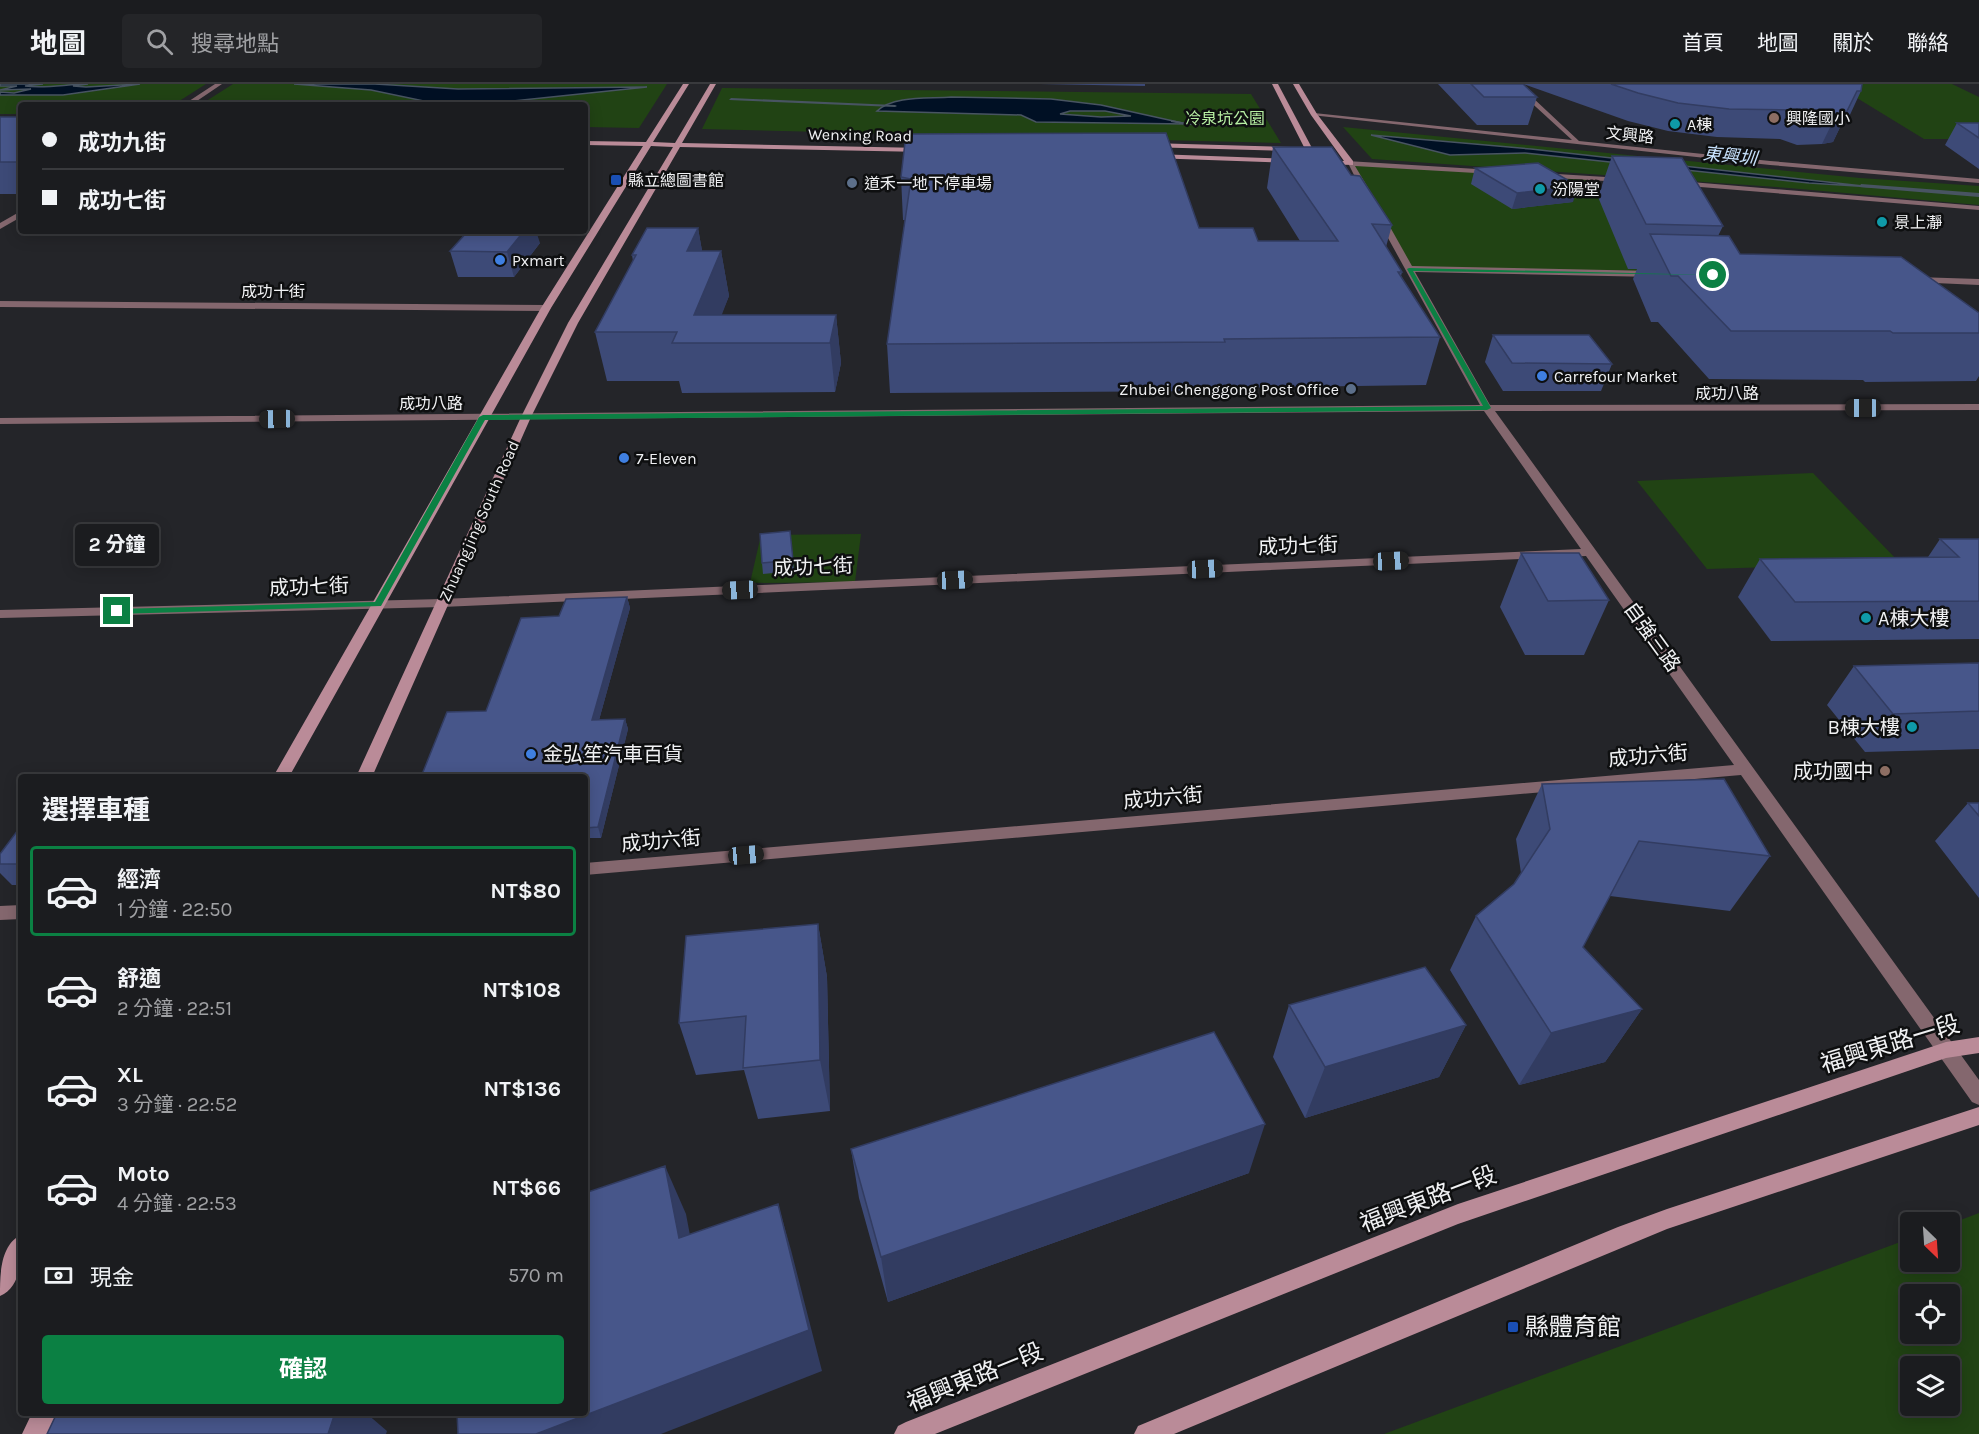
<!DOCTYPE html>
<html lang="zh-TW">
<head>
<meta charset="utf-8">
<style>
  :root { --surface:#1b1c1f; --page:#242528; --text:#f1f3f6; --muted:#a0a1a4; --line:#393a3d; --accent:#0b8043 }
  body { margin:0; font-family:Karla,"Noto Sans TC",sans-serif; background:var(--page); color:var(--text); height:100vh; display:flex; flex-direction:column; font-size:22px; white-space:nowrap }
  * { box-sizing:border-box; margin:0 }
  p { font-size:20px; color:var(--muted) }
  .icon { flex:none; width:33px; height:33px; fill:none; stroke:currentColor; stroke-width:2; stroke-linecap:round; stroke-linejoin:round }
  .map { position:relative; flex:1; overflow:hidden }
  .drawer { position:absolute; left:18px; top:690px; width:570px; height:642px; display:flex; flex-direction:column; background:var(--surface); border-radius:6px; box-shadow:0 3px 15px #0003,0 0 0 2px var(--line) }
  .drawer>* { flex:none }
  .hud { position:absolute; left:18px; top:18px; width:570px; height:132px; border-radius:6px; box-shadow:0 3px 15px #0003,0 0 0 2px var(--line); display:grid; align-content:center; height:132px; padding:0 24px; background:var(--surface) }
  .needle { width:39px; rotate:155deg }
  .fabs { position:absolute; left:1900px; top:1128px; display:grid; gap:12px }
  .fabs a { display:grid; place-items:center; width:60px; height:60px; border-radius:6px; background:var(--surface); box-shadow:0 3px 15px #0003,0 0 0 2px var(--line); font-size:30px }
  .end { position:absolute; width:27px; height:27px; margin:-14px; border:8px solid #0b8043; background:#fff; box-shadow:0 0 0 3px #fff }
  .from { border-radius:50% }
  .bubble { position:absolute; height:42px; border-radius:6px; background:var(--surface); box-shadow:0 3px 15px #0003,0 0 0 2px var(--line); font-size:20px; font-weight:700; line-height:42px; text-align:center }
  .car { position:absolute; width:18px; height:36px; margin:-18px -9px; border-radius:8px; box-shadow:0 0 4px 2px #0007; background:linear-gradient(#222 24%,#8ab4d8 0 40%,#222 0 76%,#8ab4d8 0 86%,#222 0) }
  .hud b { display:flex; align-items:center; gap:21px; height:57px; font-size:22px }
  .hud b+b { border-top:2px solid var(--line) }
  .hud i { width:15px; height:15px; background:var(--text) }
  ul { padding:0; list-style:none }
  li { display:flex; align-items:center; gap:18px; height:90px; margin:0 12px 9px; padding:0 12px; border:3px solid transparent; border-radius:6px }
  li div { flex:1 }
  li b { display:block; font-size:22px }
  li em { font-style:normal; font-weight:700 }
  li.active { border-color:var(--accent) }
  li>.icon { width:54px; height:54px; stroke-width:1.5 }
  h2 { padding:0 24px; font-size:27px; line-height:72px }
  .pay { display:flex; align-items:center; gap:15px; height:66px; padding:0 24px; font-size:22px }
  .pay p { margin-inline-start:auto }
  .cta { display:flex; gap:12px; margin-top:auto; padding:12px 24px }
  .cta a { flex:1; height:69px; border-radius:6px; background:var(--accent); color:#fff; font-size:24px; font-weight:700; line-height:69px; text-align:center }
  header { display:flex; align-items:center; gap:36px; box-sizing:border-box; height:84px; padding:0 30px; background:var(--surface); border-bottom:2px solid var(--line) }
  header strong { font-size:28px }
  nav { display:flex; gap:33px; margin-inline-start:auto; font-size:21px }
  .search { width:420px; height:54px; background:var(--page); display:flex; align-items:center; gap:15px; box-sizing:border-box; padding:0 21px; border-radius:6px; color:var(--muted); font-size:22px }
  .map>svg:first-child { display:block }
  .green { fill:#214314; fill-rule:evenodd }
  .water { fill:#001024; stroke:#485462; stroke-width:1.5; fill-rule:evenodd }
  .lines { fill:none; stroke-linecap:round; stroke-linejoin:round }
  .stream { fill:#485462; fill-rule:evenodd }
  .street { fill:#84676e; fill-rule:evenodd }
  .secondary { fill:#ba8b98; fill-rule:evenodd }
  .wall { fill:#3d4a77 }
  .shaded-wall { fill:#323c61 }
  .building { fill:#47568a; stroke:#323c61; stroke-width:1.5 }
  .route { fill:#0b8043 }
  .education-dot { fill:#8d6e63; stroke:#0e0f10; stroke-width:2 }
  .culture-dot { fill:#0f9aa8; stroke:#0e0f10; stroke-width:2 }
  .transit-dot { fill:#1a4fb4; stroke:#0e0f10; stroke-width:2 }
  .service-dot { fill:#5c6f8a; stroke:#0e0f10; stroke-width:2 }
  .shop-dot { fill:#3f7fe0; stroke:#0e0f10; stroke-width:2 }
  .labels { text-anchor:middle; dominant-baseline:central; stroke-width:5; stroke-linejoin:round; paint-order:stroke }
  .far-park-label { font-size:16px; fill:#b7f0a3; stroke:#0e0f10 }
  .far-poi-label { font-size:16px; fill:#f0f1f3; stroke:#0e0f10; text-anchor:start }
  .far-street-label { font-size:16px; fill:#f0f1f3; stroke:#0e0f10 }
  .far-water-label { font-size:18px; font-style:italic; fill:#c7e1fc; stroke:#0e0f10 }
  .street-label { font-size:20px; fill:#f0f1f3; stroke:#0e0f10 }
  .poi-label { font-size:20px; fill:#f0f1f3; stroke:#0e0f10; text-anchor:start }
  .near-street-label { font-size:24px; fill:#f0f1f3; stroke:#0e0f10 }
  .near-poi-label { font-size:24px; fill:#f0f1f3; stroke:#0e0f10; text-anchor:start }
</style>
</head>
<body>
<header>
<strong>地圖</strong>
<div class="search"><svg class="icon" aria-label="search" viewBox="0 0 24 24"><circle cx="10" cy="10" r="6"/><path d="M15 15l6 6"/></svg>搜尋地點</div>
<nav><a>首頁</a><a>地圖</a><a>關於</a><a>聯絡</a></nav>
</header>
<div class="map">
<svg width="1979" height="1350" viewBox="0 0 1979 1350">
  <rect width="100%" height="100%" fill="#242529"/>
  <path class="green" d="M0,0H206L173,21H21V30H0Z
    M233,0H667L639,44L585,43V21H200Z
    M1834,0H1952L1979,13V55H1924Z
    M722,4L1251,10L1281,59L702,45Z
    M1343,43L1860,94L1979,102V121L1789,104L1372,75Z
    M1350,79L1591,94L1643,189L1409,185Z
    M1813,389L1900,479L1707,485L1637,397Z
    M861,450L855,498L750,499L761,451Z
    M1979,1129V1350H1384L1911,1154V1178H1950V1140ZM1911,1210H1950V1250H1911ZM1911,1282H1950V1322H1911Z"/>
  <path class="water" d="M0,0H43L25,2C46,5 67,0 88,0L73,2L86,3L140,0L63,11H0V8L14,9L31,5L0,6L17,2H0Z
    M294,0H375L458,5L647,3L473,21H443L371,6Z
    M951,13L1051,15L1101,21L1187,40L1036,38L1021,31L877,27C894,11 929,15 951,13ZM1070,27H1105L1131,32L1101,33L1060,30Z
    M1371,51L1531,65L1872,103L1809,99L1525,69L1450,71Z"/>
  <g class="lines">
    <path class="stream" d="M731,14L895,21L897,22L895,23L729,16Z
      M1171,36L1187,39L1255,40L1257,41L1255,42L1187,41L1171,38Z
      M1861,100L1979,109V113L1859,103Z"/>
    <path class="street" d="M215,0H222L191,21H183Z
      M1511,0H1518L1579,57L1770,77L1979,95V99L1770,81L1311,31L1314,29L1572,56Z
      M1347,77L1493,86L1497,88L1493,90L1355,82L1370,107L1366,109L1362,107Z
      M1541,89L1622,94L1626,96L1622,98L1538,93L1537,91Z
      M1679,97L1979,122V126L1676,101V97Z
      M21,127V133L0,145V139Z
      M1378,132L1385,134L1412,182L1655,187L1659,190L1655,193L1415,188L1490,321L1979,320V326L1495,327L1979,996V1021L1972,1018L1741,691L585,791V779L1734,681L1586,472L442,523L0,534V526L442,515L1581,465L1484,327L0,340V334L1480,321L1377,134Z
      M1916,193L1979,195V201L1913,198L1912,196Z
      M0,217L546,221L551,224L546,227L0,223Z
      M21,821V835L0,836V822Z"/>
    <path class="secondary" d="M683,0H689L653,58L675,59L710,0H716L682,59L924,64L928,66L924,68L680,63L578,239L531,333L372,693H356L521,333L568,239L673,63L651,62L551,224L289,693H273L541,224L643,62L585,61V57L646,58Z
      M1272,0H1278L1312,64L1327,68V72L1306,67Z
      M1293,0H1299L1317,30L1353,77V81L1320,80L1323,76L1344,77L1311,31Z
      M1150,59L1291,63L1295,65L1291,67L1147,63Z
      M1155,70L1290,75L1294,77L1290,79L1152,74Z
      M1979,953V969L1946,974L1458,1140L935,1350H894L898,1342L906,1338L1458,1120L1946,958Z
      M1979,1023V1041L1667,1145L1174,1350H1134L1138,1342L1618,1143L1667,1125Z
      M21,1151C21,1172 23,1202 0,1212C0,1191 0,1161 21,1151Z
      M32,1329H57L47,1350H22Z"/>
  </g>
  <path class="wall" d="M1040,0H1145V2Z
    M1438,0H1862L1861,7L1848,35H1844L1833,58L1822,60L1797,61L1780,55L1717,53L1668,47L1628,37L1523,0L1537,13L1528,41H1477Z
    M0,33H21V110H0Z
    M1957,39H1979V85L1945,61Z
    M1273,63L1351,91L1392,141L1386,163L1402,188L1401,192L1440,253L1426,301L1218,304L1217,307L890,309L887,260L905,136H903L901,93L1199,144L1258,157H1300L1267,104Z
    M1612,72L1723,142L1718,152L1740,170L1979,229V292L1976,297L1865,298L1863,296L1709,295L1658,238H1651L1633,195L1637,185H1628L1598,113Z
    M1475,84L1573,118L1512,125L1471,100Z
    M698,144L702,167H721L729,212L721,231H836L841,279L835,308L682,309L679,297H607L595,248L633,177L632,171Z
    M540,159L514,193H458L450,167Z
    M1493,251L1612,280L1601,307H1503L1485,278Z
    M790,447L794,487L763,490L762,479Z
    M1940,455H1979V555L1771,557L1738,513L1760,475L1928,473Z
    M1521,469L1609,516L1584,571H1525L1500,523Z
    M627,513L630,524L599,636L625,635L628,645L601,754H585V693L486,627L559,532Z
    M1979,579V665L1865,668L1827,621L1854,582Z
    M1542,700L1770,772L1730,827L1610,812L1583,863L1642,925L1605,978L1519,1001L1450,886L1476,832L1514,800L1521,789L1516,755Z
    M1968,719H1979V814L1935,757Z
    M21,746V801H12L0,789V770Z
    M818,840L827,893L830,1027L758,1035L744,986L696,991L679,939Z
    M1289,921L1466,941L1439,993L1305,1034L1273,973Z
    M851,1065L1249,1089L888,1218L859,1114Z"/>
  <path class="shaded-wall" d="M1857,7L1833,58L1822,60L1836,31Z
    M1578,102L1573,118L1512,125L1517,109Z
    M698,144L706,189L687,167Z
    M524,147H536L540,159L514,193L507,168Z
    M721,167L729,212L711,259L694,231Z
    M836,231L841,279L835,308L830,259Z
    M627,513L630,524L596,647L592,636Z
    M625,635L628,645L601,754L598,743Z
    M818,840L827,893L830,1027L820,976Z
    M1642,925L1605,978L1519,1001L1551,949Z
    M1466,941L1439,993L1305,1034L1325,983Z
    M1265,1040L1249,1089L888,1218L881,1173Z
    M665,1082L686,1130L699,1199L679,1154Z
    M778,1120L791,1166L822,1287L661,1350H536Z
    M335,1329H366L387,1347L386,1350H328Z"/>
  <path class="building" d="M1471,0H1523L1537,13H1484Z
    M1611,0H1862L1861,7H1857L1846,29L1836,31L1810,32L1793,26L1729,25L1678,19L1638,9Z
    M0,33H21V78H0Z
    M1957,39H1979V54Z
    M1166,49L1199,144H1253L1258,157H1338L1273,63H1332L1351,91L1360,92L1392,141L1372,140L1402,188H1398L1440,253L1224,255L1225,258L887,260L911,95L901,93L906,50Z
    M1612,72L1682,74L1723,142L1646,140Z
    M1538,79L1578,102L1517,109L1475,84Z
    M647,144H698L687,167H721L694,231H836L830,259H672L677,248H595L636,171H632Z
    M468,147H524L507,168L450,167Z
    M1650,150L1729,152L1740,170L1901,173L1979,229V249H1893L1890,247H1731L1678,192H1671Z
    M1493,251H1589L1612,280L1512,279Z
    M790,447L793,476L762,479L760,450Z
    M1940,455H1979V517L1795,518L1760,475L1959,473Z
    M1521,469H1579L1609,516L1548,517Z
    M627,513L592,636L625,635L598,743L585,744V693H421L447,628L486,627L521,534L559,532L566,515Z
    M1979,579V627L1893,630L1854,582Z
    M1724,695L1770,772L1639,757L1583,863L1642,925L1551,949L1476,832L1514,800L1550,745L1542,700Z
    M1968,719H1979V732Z
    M18,746H21V780H0V770Z
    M818,840L820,976L743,984L746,932L679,939L686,852Z
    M1425,883L1466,941L1325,983L1289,921Z
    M1214,948L1265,1040L881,1173L851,1065Z
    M665,1082L679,1154L778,1120L809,1246L536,1350H458L457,1329H585V1109Z
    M57,1329H335L328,1350H47Z"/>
  <path class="route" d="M1409,184L1716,191L1413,187L1491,324L1487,326L485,336L381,522L117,530L112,527L117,525L375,518L479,333L483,331L1483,322L1407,185Z"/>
  <g class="education-dot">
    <circle cx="1774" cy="34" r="6"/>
    <circle cx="1885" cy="687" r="6"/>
  </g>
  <g class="culture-dot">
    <circle cx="1675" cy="40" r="6"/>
    <circle cx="1540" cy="105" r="6"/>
    <circle cx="1882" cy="138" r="6"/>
    <circle cx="1866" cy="534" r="6"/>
    <circle cx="1912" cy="643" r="6"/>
  </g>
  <g class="transit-dot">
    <rect x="610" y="90" width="12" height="12" rx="3"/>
    <rect x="1507" y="1237" width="12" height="12" rx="3"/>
  </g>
  <g class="service-dot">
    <circle cx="852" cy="99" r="6"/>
    <circle cx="1351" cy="305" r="6"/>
  </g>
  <g class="shop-dot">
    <circle cx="500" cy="176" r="6"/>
    <circle cx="1542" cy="292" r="6"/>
    <circle cx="624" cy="374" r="6"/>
    <circle cx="531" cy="670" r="6"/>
  </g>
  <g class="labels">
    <g class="far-park-label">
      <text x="1225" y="34">冷泉坑公園</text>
    </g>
    <g class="far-poi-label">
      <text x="1786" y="34">興隆國小</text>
      <text x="1687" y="40">A棟</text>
      <text x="628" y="96">縣立總圖書館</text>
      <text x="864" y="99">道禾一地下停車場</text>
      <text x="1552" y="105">汾陽堂</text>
      <text x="1894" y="138">景上瀞</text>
      <text x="512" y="176">Pxmart</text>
      <text x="1554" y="292">Carrefour Market</text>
      <text x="1339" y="305" text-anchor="end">Zhubei Chenggong Post Office</text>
      <text x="636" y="374">7-Eleven</text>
    </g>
    <g class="far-street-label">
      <text transform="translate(860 51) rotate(1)">Wenxing Road</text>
      <text transform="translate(1630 51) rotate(6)">文興路</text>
      <text x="273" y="207">成功十街</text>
      <text x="1727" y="309">成功八路</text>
      <text x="431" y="319">成功八路</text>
      <text transform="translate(479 437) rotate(-66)">Zhuangjing South Road</text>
    </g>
    <g class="far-water-label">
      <text transform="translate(1730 72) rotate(6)">東興圳</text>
    </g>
    <g class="street-label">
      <text transform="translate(1298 462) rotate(-2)">成功七街</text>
      <text transform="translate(813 483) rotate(-2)">成功七街</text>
      <text transform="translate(309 503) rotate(-2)">成功七街</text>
      <text transform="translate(1652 553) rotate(54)">自強三路</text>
      <text transform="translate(1648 672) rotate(-5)">成功六街</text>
      <text transform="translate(1163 714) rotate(-5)">成功六街</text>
      <text transform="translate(661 757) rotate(-5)">成功六街</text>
    </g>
    <g class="poi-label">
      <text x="1878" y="534">A棟大樓</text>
      <text x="1900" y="643" text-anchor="end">B棟大樓</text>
      <text x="543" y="670">金弘笙汽車百貨</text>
      <text x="1873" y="687" text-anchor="end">成功國中</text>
    </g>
    <g class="near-street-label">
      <text transform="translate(1890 960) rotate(-17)">福興東路一段</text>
      <text transform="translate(1428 1115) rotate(-21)">福興東路一段</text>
      <text transform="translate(975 1293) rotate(-22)">福興東路一段</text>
    </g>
    <g class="near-poi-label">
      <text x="1525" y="1243">縣體育館</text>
    </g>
  </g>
</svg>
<div class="fabs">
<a><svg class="needle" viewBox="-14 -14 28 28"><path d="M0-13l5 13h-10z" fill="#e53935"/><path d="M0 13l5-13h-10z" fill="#a0a1a4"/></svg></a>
<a><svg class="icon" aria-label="locate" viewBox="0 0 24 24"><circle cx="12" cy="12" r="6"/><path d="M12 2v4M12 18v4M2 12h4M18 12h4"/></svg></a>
<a><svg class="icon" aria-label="layers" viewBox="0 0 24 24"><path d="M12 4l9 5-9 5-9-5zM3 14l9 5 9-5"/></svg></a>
</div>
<i class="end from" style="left:1713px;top:191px"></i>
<i class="end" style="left:117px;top:527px"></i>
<div class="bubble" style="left:75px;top:440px;width:84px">2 分鐘</div>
<i class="car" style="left:1863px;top:324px;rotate:270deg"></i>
<i class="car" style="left:277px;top:335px;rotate:269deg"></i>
<i class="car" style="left:1391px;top:477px;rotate:87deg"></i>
<i class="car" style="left:1205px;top:485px;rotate:87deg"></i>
<i class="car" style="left:955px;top:496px;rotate:87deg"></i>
<i class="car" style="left:740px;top:506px;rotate:267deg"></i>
<i class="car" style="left:746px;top:771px;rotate:85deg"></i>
<div class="hud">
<b><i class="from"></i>成功九街</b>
<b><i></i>成功七街</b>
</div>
<section class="drawer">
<h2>選擇車種</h2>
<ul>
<li class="active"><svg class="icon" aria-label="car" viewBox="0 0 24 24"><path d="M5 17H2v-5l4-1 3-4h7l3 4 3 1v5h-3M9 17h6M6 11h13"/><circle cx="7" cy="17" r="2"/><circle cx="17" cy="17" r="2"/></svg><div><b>經濟</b><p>1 分鐘 · 22:50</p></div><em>NT$80</em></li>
<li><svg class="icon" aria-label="car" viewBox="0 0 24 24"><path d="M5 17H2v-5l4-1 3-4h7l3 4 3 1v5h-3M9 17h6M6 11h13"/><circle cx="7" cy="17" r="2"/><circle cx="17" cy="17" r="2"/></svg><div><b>舒適</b><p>2 分鐘 · 22:51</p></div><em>NT$108</em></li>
<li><svg class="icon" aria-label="car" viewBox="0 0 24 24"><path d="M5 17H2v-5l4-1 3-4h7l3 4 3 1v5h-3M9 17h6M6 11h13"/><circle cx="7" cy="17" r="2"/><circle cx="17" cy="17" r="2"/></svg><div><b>XL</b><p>3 分鐘 · 22:52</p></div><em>NT$136</em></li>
<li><svg class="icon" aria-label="car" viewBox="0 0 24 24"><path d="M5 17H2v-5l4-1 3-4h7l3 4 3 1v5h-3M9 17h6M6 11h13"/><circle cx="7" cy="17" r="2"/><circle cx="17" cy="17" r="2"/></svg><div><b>Moto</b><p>4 分鐘 · 22:53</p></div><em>NT$66</em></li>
</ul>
<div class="pay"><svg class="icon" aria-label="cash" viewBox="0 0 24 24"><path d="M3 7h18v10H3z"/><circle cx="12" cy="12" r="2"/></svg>現金<p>570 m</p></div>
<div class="cta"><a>確認</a></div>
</section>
</div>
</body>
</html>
